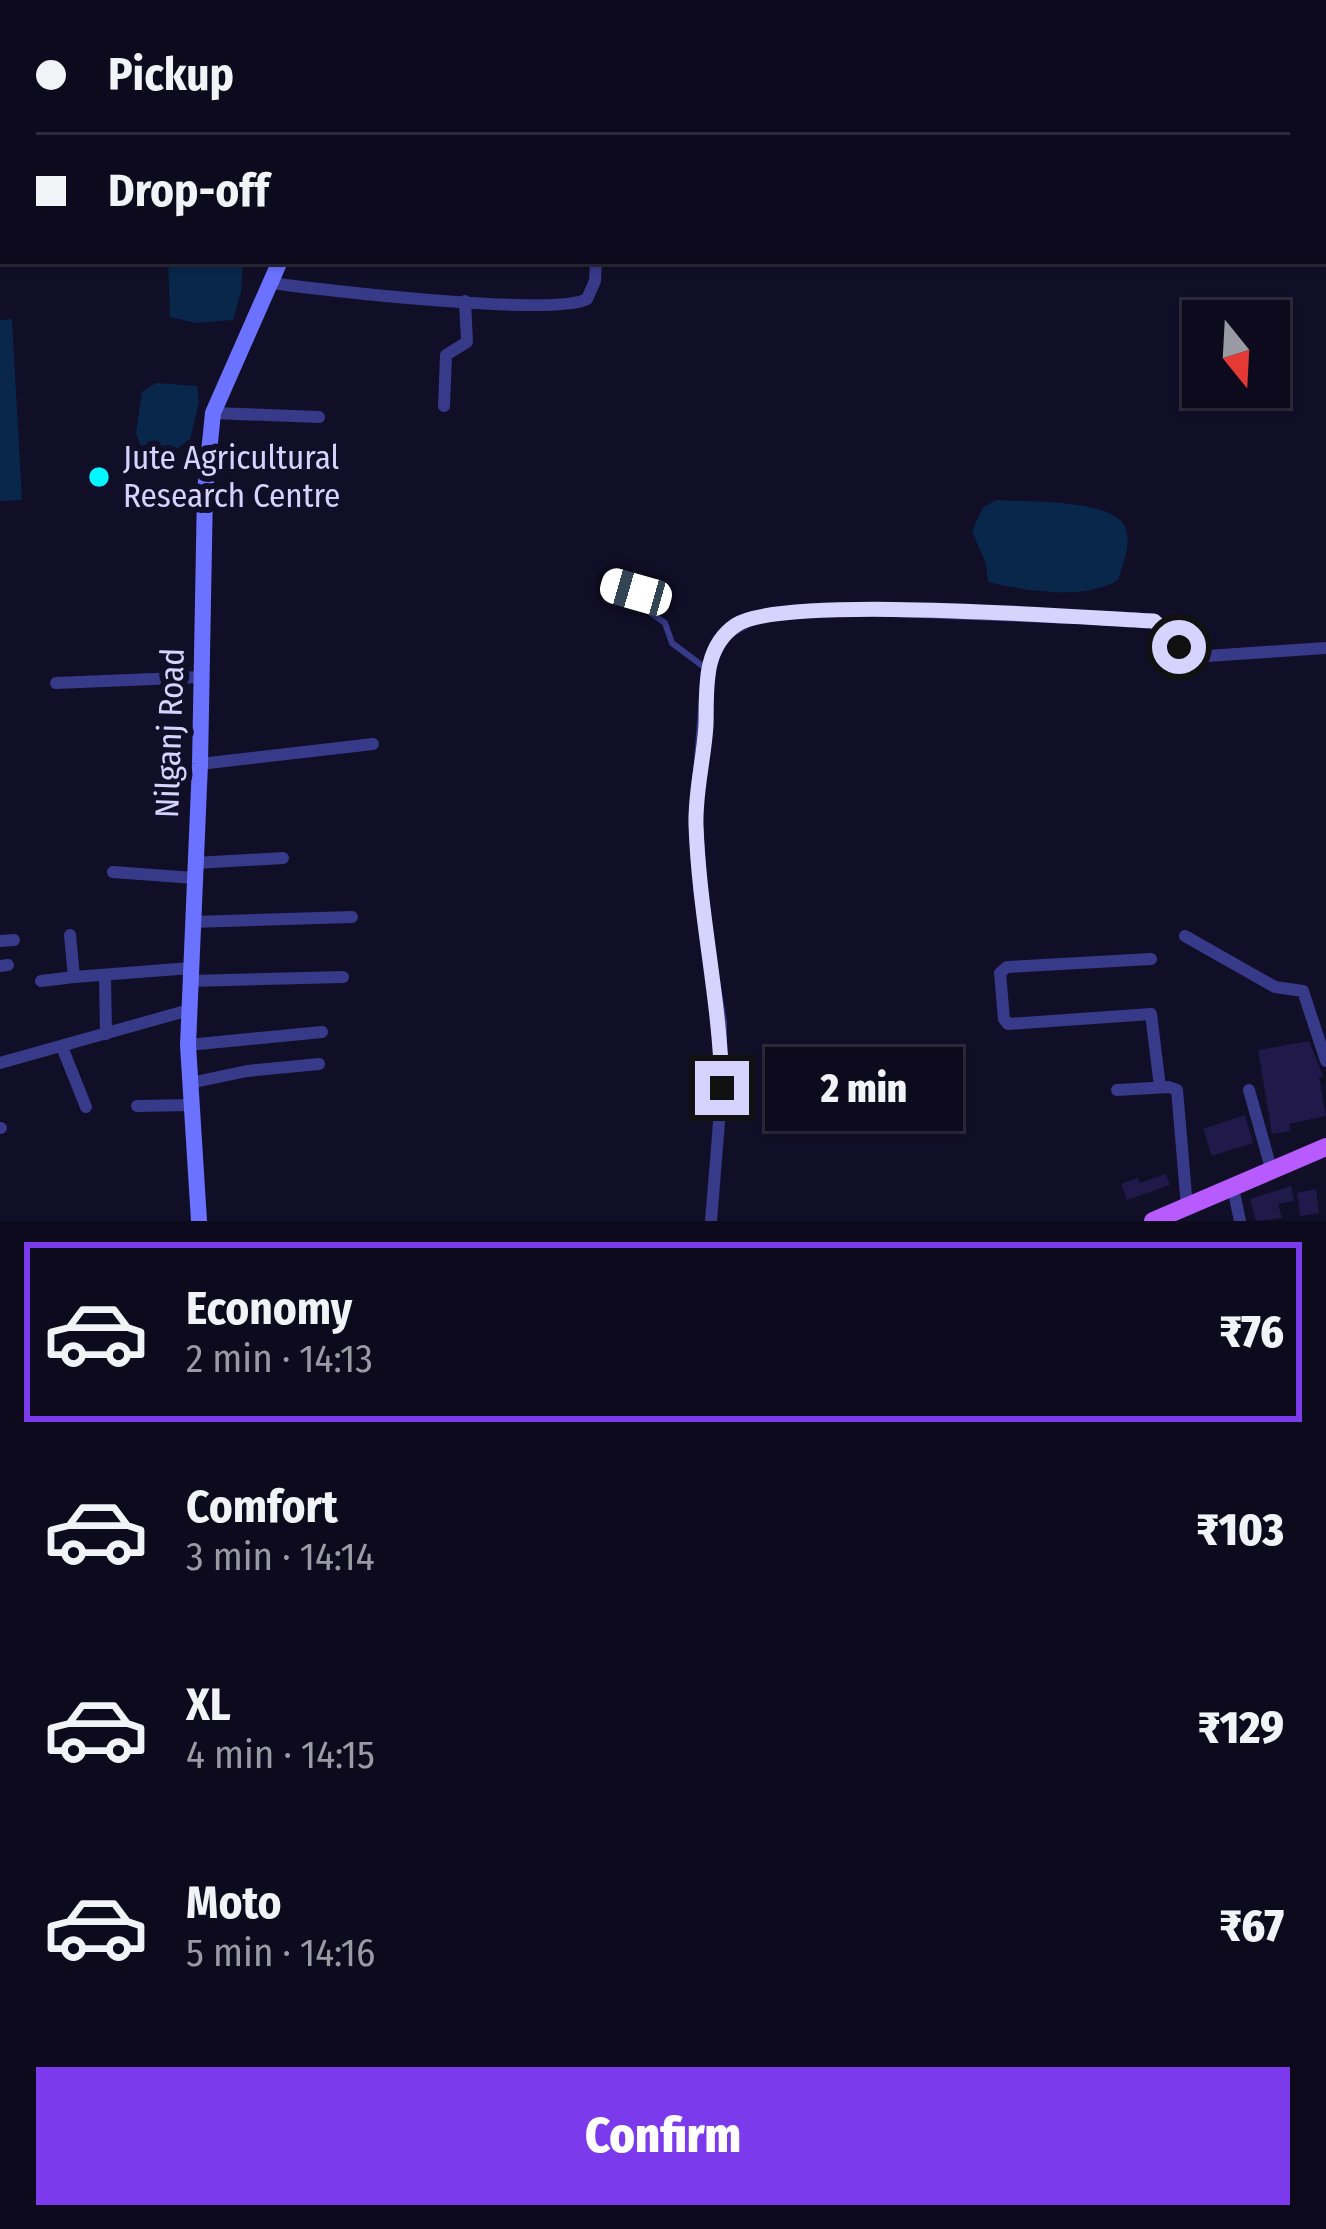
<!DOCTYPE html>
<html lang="en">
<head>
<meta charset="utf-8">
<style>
  :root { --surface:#0d0a1d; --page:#1b182a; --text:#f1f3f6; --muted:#9a9aa4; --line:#2d2b3b; --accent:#7c3aed }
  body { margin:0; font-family:"Fira Sans Condensed",sans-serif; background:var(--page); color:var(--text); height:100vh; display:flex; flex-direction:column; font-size:45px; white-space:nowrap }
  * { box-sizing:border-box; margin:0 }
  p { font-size:39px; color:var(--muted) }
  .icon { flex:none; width:66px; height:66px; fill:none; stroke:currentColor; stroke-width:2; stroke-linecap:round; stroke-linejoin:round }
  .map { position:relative; height:1221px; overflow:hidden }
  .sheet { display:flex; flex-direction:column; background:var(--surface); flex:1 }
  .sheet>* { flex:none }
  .banner { position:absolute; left:0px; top:0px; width:1326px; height:264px; box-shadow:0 3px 9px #0004,0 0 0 3px var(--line); display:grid; align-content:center; height:264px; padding:0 36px; background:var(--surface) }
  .needle { width:78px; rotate:162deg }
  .controls { position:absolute; left:1182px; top:300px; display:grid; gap:24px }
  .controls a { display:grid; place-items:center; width:108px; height:108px; border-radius:0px; background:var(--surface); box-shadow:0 3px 9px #0004,0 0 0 3px var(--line); font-size:60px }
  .end { position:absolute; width:54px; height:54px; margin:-27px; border:15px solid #d6d4ff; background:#111; box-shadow:0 0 0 6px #111 }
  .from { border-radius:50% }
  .bubble { position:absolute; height:84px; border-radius:0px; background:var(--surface); box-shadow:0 3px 9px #0004,0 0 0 3px var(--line); font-size:39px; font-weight:800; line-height:84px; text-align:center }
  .car { position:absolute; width:36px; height:72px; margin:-36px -18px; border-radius:15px; box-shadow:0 0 9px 3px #0007; background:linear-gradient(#fff 24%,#345 0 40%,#fff 0 76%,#345 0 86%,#fff 0) }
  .banner b { display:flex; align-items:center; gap:42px; height:114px; font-size:45px }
  .banner b+b { border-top:3px solid var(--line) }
  .banner i { width:30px; height:30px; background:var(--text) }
  ul { padding:21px 0 0; list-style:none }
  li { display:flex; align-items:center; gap:36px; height:180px; margin:0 24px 18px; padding:0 12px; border:6px solid transparent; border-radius:0px }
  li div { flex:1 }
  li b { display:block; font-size:45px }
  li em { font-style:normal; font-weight:800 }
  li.current { border-color:var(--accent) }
  li>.icon { width:108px; height:108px; stroke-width:1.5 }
  .primary-button { display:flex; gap:24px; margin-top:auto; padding:24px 36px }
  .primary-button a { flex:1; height:138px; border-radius:0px; background:var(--accent); color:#fff; font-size:48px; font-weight:800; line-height:138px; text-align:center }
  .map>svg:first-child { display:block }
  .water { fill:#09264b }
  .building { fill:#201949 }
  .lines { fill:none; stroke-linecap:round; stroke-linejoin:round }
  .lane { stroke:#373989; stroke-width:6 }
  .street { stroke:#373989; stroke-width:12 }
  .secondary { stroke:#6b72ff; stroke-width:16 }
  .primary { stroke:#b75bff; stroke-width:18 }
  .route { stroke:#d6d4ff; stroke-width:15 }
  .poi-dot { fill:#00f7ff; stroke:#110e27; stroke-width:4.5 }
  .labels { text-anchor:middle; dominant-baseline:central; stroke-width:12; stroke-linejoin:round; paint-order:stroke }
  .poi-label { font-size:33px; fill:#d6d4ff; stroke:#110e27; text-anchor:start }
  .street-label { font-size:33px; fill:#d6d4ff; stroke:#110e27 }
</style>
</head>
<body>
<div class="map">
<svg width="1326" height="1221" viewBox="0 0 1326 1221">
  <rect width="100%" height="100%" fill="#110e27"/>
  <path class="water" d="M168,261H243L241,292L233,320L195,323L170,317Z
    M12,319L22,500L0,501V320Z
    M156,383L197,386L199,402L190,440L178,448L142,450L136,433L142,392Z
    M997,500C1025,502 1110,499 1124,525C1133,541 1123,564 1118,580C1082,601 1028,591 988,582L986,564L972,531L983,507Z"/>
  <path class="building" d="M1309,1041L1321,1070L1323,1077H1319L1326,1116L1289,1124L1290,1131L1272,1134L1258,1050Z
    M1245,1115L1253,1143L1212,1156L1203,1129Z
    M1166,1174L1170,1185L1127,1200L1121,1184L1138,1178L1140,1183Z
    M1291,1186L1294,1201L1278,1204L1282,1218L1256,1221L1250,1199Z
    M1316,1189L1319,1213L1300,1216L1297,1193Z"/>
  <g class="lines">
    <path class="lane" d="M611,585L643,597L651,613L665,623L672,643L704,667"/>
    <path class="street" d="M597,0V3
      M836,0V3
      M1140,0V3
      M1287,0V3
      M1002,3H1037
      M1184,3H1207
      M1323,10H1326
      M1323,63H1326
      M272,283C320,290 555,317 587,299L595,281L596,261
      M444,406L446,355L467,342L465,301
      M213,413L319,417
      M56,683L202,677
      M200,764L373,744
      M195,863L283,858
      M113,872L194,878
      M192,922L352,917
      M70,935L74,977L191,968
      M1185,936L1275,987L1303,991L1326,1061
      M0,941L14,940
      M1151,959L1007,967L1000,973L1004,1019L1008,1024L1151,1014L1160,1087
      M0,966L8,965
      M105,976L106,1034
      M41,981L74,977
      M190,981L343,977
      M188,1045L322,1032
      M62,1047L86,1107
      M0,1063L189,1010
      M190,1083L247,1071L319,1064
      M1117,1090L1169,1087L1177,1090L1187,1207
      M1249,1090L1272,1172
      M137,1106L191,1105
      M0,1128H1
      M1233,1188L1240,1221
      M711,1221L721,1098V1022L704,922L696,812L707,669L725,634L756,617L841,609L1154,621L1183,650L1207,656L1326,648"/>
    <path class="secondary" d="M277,0V3
      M199,1221L188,1045L200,764L205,491L213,413L280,261"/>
    <path class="primary" d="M1153,1221L1326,1147"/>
  </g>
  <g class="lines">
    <path class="route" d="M722,1088C720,999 699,914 696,825C695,791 704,759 706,725C707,690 702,648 736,625C783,594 1082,618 1154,621L1179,647"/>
  </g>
  <circle class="poi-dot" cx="99" cy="477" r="12"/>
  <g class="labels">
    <g class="poi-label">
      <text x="123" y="458">Jute Agricultural<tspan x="123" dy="38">Research Centre</tspan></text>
    </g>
    <g class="street-label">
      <text transform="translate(170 733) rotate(-88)">Nilganj Road</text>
    </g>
  </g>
</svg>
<div class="controls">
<a><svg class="needle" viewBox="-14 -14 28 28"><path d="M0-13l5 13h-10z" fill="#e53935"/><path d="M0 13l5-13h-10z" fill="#9a9aa4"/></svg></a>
</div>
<i class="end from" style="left:1179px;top:647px"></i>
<i class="end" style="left:722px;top:1088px"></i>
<div class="bubble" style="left:765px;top:1047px;width:198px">2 min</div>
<i class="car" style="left:636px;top:592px;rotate:286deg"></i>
<div class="banner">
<b><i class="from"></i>Pickup</b>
<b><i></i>Drop-off</b>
</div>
</div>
<section class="sheet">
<ul>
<li class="current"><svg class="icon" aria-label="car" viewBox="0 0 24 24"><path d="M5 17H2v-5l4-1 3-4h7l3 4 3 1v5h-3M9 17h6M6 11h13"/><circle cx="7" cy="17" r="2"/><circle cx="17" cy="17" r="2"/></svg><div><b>Economy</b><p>2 min · 14:13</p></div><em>₹76</em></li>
<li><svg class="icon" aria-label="car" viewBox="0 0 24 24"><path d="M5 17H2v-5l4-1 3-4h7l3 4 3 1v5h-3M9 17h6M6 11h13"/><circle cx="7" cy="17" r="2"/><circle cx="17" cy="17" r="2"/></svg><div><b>Comfort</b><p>3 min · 14:14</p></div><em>₹103</em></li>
<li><svg class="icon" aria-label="car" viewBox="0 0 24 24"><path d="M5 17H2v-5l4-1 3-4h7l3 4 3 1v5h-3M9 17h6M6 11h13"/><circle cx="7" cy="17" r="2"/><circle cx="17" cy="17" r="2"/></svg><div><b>XL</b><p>4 min · 14:15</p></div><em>₹129</em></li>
<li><svg class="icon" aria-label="car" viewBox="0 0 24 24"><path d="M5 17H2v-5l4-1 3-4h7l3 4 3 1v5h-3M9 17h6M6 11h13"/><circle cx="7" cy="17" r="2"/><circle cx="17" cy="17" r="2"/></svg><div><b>Moto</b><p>5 min · 14:16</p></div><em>₹67</em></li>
</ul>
<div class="primary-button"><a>Confirm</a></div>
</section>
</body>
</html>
